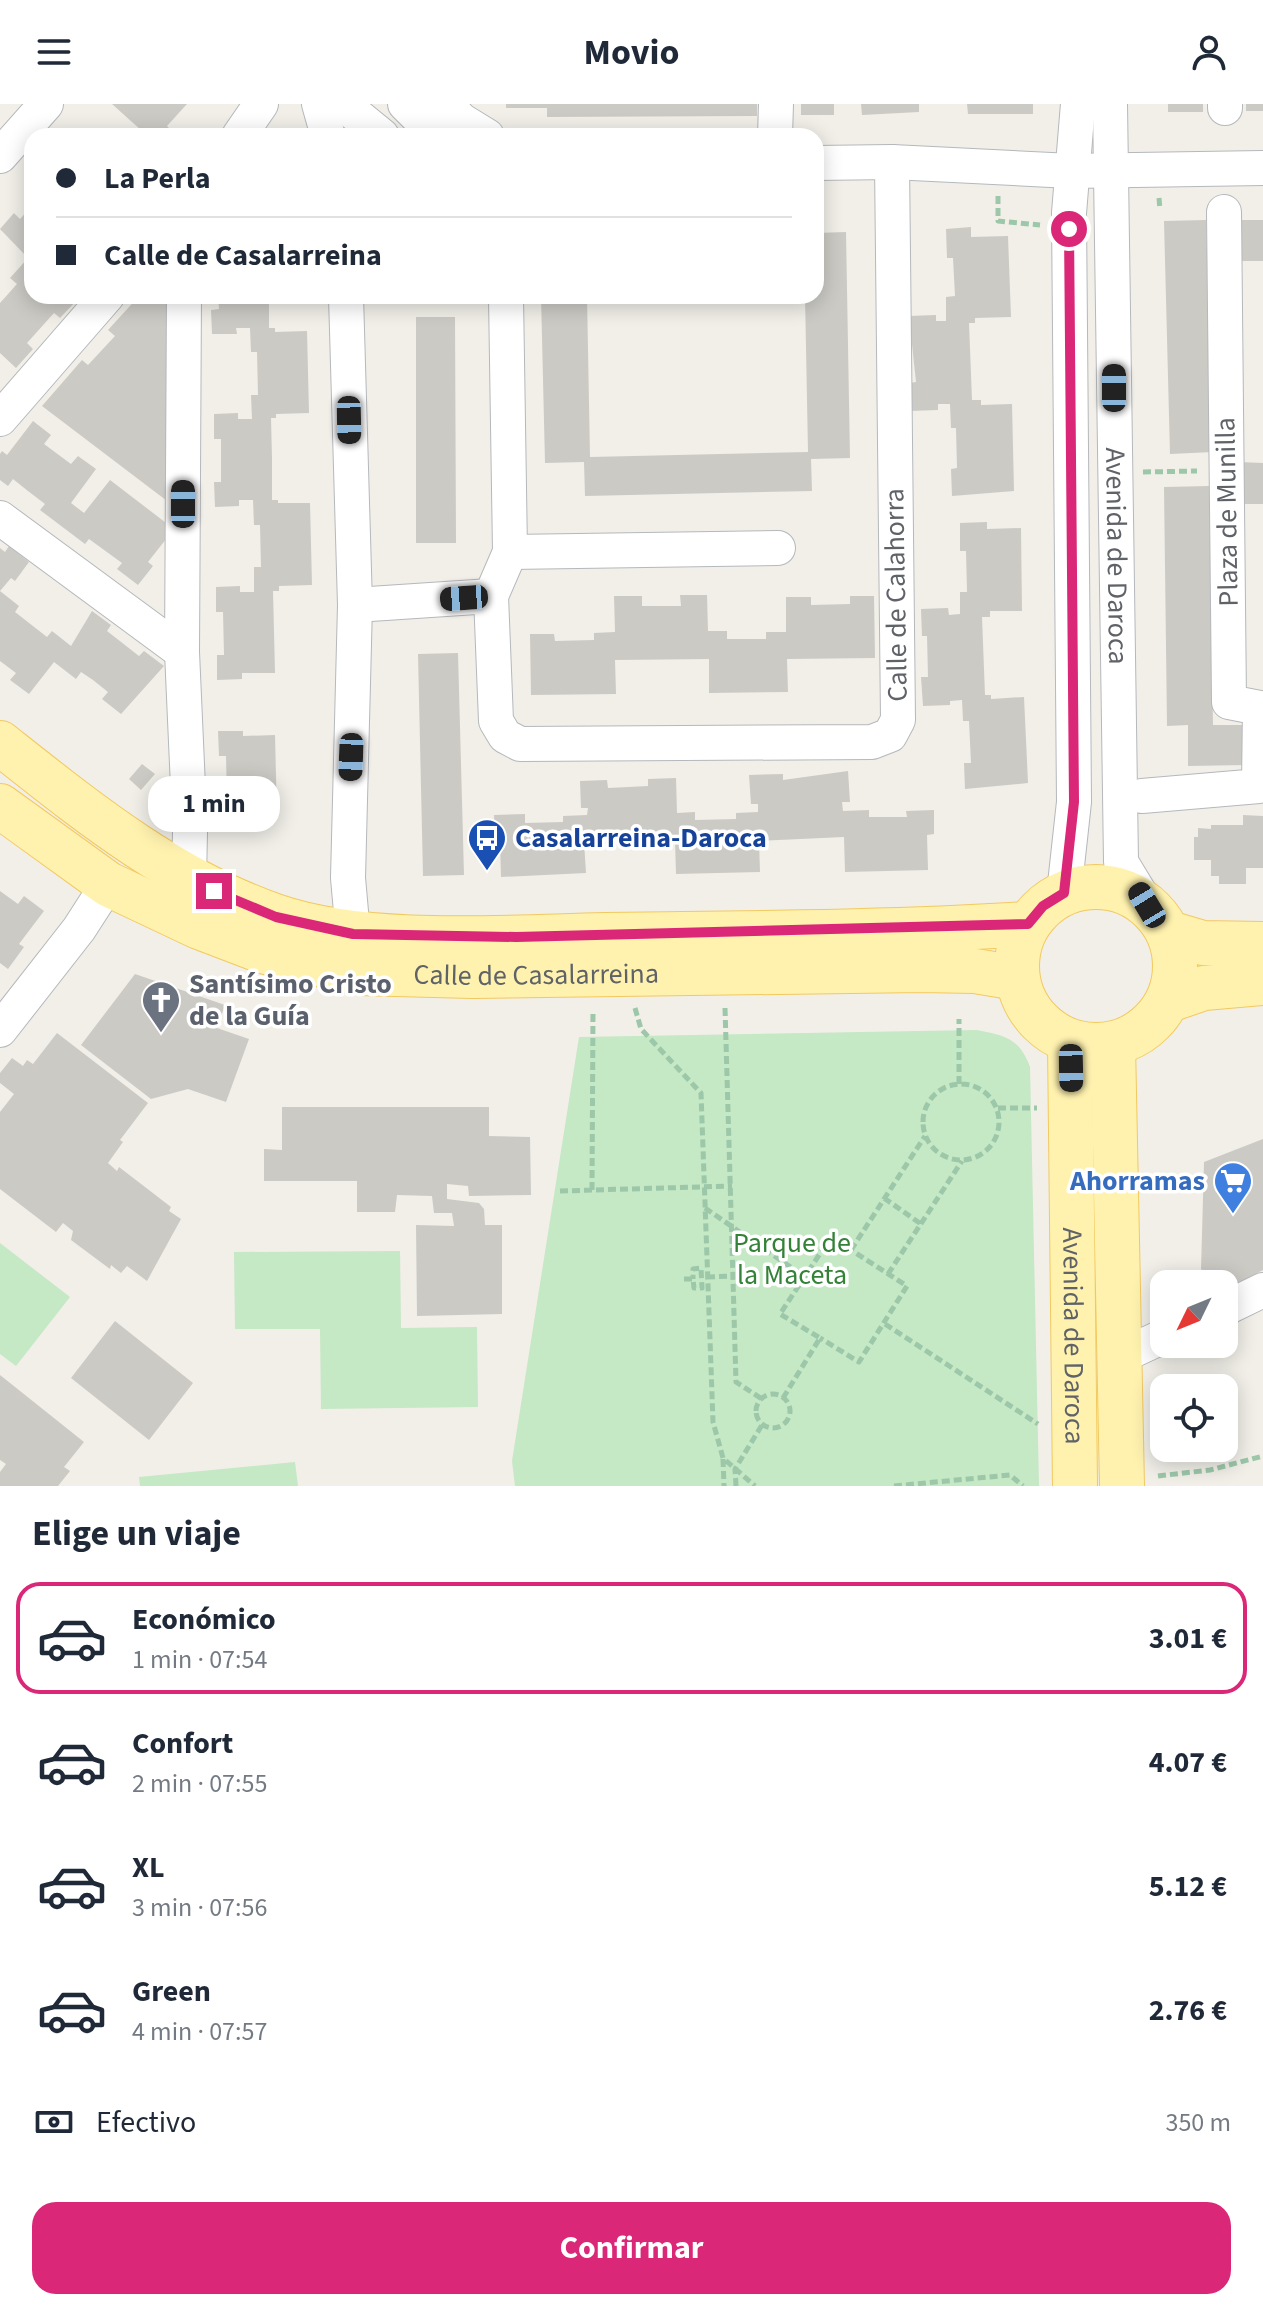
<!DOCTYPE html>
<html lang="es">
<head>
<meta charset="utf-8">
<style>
  :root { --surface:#fff; --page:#f2f2f3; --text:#1f2937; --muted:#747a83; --line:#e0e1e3; --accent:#db2777 }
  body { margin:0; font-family:"Source Sans 3",sans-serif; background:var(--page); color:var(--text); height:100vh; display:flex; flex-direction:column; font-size:30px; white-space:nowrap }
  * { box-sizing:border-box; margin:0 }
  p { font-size:26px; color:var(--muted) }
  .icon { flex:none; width:44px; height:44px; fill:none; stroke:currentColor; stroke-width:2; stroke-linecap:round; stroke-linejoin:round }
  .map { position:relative; height:1382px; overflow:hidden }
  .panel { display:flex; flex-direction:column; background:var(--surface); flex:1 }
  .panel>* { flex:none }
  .hud { position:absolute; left:24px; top:24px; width:800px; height:176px; border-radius:24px; box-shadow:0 4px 20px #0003; display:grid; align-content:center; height:176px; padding:0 32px; background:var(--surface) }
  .needle { width:52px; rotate:227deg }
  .buttons { position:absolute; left:1150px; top:1166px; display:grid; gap:16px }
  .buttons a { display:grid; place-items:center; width:88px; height:88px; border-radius:16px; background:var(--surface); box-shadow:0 4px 20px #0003; font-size:40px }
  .end { position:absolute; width:36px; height:36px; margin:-18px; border:10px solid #db2777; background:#fff; box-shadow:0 0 0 4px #fff }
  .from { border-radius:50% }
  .bubble { position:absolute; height:56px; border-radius:24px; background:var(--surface); box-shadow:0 4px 20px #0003; font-size:26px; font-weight:700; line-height:56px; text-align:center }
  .car { position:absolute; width:24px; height:48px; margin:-24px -12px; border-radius:10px; box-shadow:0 0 6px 2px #0007; background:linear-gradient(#222 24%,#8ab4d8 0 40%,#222 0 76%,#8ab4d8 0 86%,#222 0) }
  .hud b { display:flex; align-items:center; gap:28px; height:76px; font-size:30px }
  .hud b+b { border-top:2px solid var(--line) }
  .hud i { width:20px; height:20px; background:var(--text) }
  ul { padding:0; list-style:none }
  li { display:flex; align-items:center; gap:24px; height:112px; margin:0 16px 12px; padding:0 16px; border:4px solid transparent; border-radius:24px }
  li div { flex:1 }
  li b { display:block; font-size:30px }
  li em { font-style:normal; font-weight:700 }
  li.current { border-color:var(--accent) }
  li>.icon { width:72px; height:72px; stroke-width:1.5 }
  h2 { padding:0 32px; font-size:36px; line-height:96px }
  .pay { display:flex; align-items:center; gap:20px; height:88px; padding:0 32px; font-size:30px }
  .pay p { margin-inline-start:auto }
  .action { display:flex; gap:16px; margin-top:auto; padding:16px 32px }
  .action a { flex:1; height:92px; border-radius:24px; background:var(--accent); color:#fff; font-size:32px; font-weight:700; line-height:92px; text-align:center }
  header { display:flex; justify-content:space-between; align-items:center; height:104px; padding:0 32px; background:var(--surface); font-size:36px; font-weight:700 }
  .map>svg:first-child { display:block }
  .green { fill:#c5e8c5 }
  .building { fill:#cccac5 }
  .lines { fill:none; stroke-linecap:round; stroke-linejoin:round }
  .minor-casing { stroke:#b5b8bc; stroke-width:36 }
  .major-casing { stroke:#f2c960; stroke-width:46 }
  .path { stroke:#9cc7a9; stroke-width:5; stroke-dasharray:8 4; stroke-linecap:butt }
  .minor { stroke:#fff; stroke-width:34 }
  .major { stroke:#fff2af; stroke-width:44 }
  .route { stroke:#db2777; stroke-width:10 }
  .labels { text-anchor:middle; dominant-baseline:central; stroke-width:7; stroke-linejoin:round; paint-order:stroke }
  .street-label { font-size:28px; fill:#5f6368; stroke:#fff }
  .transit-label { font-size:28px; font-weight:bold; fill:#164399; stroke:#fff; text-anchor:start }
  .worship-label { font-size:28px; font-weight:bold; fill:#5b616d; stroke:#fff; text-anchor:start }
  .shop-label { font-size:28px; font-weight:bold; fill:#366cbe; stroke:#fff; text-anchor:end }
  .park-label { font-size:28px; fill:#348238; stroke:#fff }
</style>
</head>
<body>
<header><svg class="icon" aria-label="menu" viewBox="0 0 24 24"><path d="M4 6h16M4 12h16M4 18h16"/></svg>Movio<svg class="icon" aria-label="person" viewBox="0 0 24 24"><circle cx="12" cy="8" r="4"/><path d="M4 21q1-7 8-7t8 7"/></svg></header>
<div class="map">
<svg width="1263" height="1382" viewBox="0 0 1263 1382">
  <rect width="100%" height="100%" fill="#f1efe8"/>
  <path class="green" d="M977,926C1006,932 1019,934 1030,963L1039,1382H515L512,1357L579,933Z
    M0,1139L70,1193L16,1262L0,1250Z
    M400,1147L401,1224L477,1223L478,1303L321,1305L320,1225H235L234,1148Z
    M295,1358L298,1382H140L139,1373Z"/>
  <path class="building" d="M112,0H187L167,22L173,28L169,32H137L142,27Z
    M506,0H757V12L547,13V4H506Z
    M801,0H834V11H801Z
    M861,0H919V8L862,11Z
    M967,0H1033V10H968Z
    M1168,0H1203V8H1168Z
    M1246,0H1263V7H1246Z
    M32,102V192H72L77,196L60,214L54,209L27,239L33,245L16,264L0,249V199L17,180L10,174L28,154L0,125L14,109L20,115Z
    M1206,116L1213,348L1170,350L1164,117Z
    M1239,116H1263V157H1240Z
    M971,123V133L1008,132L1011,213L975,214V219H969L972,296H981V301L1012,300L1014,387L952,392L951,365L957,364L956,324H951L950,300H938V306L910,307L909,279L916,278L909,212L936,211V217H946V193L955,192L953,154H947L946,125Z
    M846,128L850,354L811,355L812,387L585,392L584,358L545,359L541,192H587L590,353L808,348L805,192H816V129Z
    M139,192H170L175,403L42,302L82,256L88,261L115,232L108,226Z
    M218,192H269V224H275V228L307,227L309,309L276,310V314H271L272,355V396H278V399H310L312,481L279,482V487H273L275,569H242V575L217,576V551H224L223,508H216V483L240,482V488H254V463H261L260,421H254L253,396H239V402L215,403L214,378H221V335H214V310L238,309V315H252L251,291H258L257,248H251L250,224H236L237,230H212L211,206L219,205Z
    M416,213H455L456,439H416Z
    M33,317L51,331L44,340L71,360L78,352L96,365L71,399L84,409L110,376L174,425L148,458L153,462L138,481L117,465L122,459L89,435L85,440L40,406L45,400L28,387L13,375L8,382L0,376V350L2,347L7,351Z
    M1239,358L1263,359V400H1238Z
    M1209,382L1213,621H1245L1246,661L1188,662V621L1167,622L1164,383Z
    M987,418V425L1021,424L1022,507H990V513H982L985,591H991V595L1024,593L1028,679L965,685L964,659H971L969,617H963L962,596L950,597V601L923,602L921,573H928L927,532H922L921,505L948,504L949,511L960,510V488H967L966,447H960V419Z
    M9,442L29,458L15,477L11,474L0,487L19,502L15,508L47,533L52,527L71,542L92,507L111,521L107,527L139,552L144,547L164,562L121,610L102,595L108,588L93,576L81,568L76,575L54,558L29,590L10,576L16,569L0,557V444L5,448Z
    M680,491H707L708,527H727V535H766V528H786V493H811V501L850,500V492H874L875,554L787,555L788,588L709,589V555L615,556L616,590L531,591L530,530H554L555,537L594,536V529L615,528L614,492H642V502H681Z
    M458,549L464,771L423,772L418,550Z
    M218,627H243V632L275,631L277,713H244V719L220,720L219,695H227L226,652H219Z
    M142,660L155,670L141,686L129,675Z
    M848,667L850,698H842L843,707L869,706V713H907L906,707L934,706V730L927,731L928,766L845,768L844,733L759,737L760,768L676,770L675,737L588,742V737L584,738L586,769L501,773L500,739H495L494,711L525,710V719L563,718V712L587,711L588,704H581L580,677L607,676L608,684L648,682V675L676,674L677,709L695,708V716L736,715V709L758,708V700H751L749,671L783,670V676Z
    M1243,711L1263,712V764H1246V780H1219V772H1211V756H1194V733H1198V724L1211,725V721H1243Z
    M0,787L18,800L24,792L44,807L19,840L24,843L8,865L0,859Z
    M135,870L225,901L217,924L249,935L226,998L188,985L151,995L81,941Z
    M57,929L148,999L120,1036L123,1038L108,1059L117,1067L119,1063L171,1103L169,1107L181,1115L147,1177L127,1162L121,1169L111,1161L110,1165L71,1136L73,1127L63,1119L56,1128L0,1085V1008L14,990L0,979V969L12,954L23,962L27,956L33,960Z
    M282,1003H489V1032L530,1033L531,1091L469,1092L468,1082L447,1080V1095L479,1099L484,1105L485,1121H502V1210L417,1212L416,1121L454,1122L452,1109H434L432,1092L397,1091L395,1108H357V1077H264V1045L282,1046Z
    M1263,1035V1166L1224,1186V1180H1212L1201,1165L1204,1058Z
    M115,1217L193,1279L149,1336L71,1274Z
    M0,1271L84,1338L64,1363L70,1367L58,1382H0V1368L6,1360L0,1356Z"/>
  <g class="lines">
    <defs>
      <g id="minor">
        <path d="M319,0L328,32"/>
        <path d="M343,0L382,32"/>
        <path d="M405,0L437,32"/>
        <path d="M446,0L461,16L487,32"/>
        <path id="s1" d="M1110,0L1121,758L1147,801"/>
        <path d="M1225,0V4"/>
        <path d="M239,32L261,0"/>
        <path d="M775,32L776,0"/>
        <path d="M0,52L46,0"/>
        <path d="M816,59L892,58L1071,67L1263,64"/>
        <path d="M184,192L182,548L190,728L189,775"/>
        <path d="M346,192L355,501L348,774L353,830"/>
        <path d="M506,192L510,448L491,492L496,617L505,632L520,640L872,638L890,631L898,616L892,58"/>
        <path d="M0,315L107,192"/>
        <path d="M0,414L182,548"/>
        <path d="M510,448L778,444"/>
        <path d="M355,501L491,492"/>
        <path d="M1142,692L1259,682L1260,604L1229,598L1224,108"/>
        <path d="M1064,789L1074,698L1069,109L1078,0"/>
        <path d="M0,926L79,825L108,780"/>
        <path d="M1224,1205L1263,1186"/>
        <path d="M1119,1253L1164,1232"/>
      </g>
      <g id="major">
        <path d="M0,639C86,707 169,775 275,812C367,844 506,833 605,831C746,829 887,829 1028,820"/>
        <path id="s2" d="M0,702L108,780L199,823L262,847L357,869L473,872L921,866L975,867L1017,874"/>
        <circle cx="1096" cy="862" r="79"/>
        <path d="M1169,829L1203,839L1263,840"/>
        <path d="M1169,896L1204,884L1263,879"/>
        <path id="s3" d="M1070,938L1075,1382"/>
        <path d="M1113,940L1122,1382"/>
      </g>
    </defs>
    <use href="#minor" class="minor-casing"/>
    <use href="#major" class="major-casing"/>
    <path class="path" d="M998,92V117L1040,121
      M1159,94L1160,106
      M1143,368L1197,367
      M635,904L641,925L701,989L713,1318L723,1354L755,1382
      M725,904L736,1278L762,1295
      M923 1018a38 38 0 1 1 76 0a38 38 0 1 1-76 0Z
      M959,980V915
      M998,1004H1037
      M592,1086L593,906
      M560,1087L732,1082
      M884,1094L921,1120
      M705,1104L805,1173
      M851,1146L925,1032
      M888,1170L962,1057
      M707,1173L734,1172
      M684,1175H693L694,1184H702L701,1164L693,1165V1175
      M885,1220L1038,1320
      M756 1307a17 17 0 1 1 34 0a17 17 0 1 1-34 0Z
      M783,1294L820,1234L780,1210L831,1133L907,1182L859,1258L820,1234
      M723,1355L724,1382
      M1158,1372L1210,1366L1263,1352
      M736,1382L735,1365L762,1321
      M894,1382L1010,1371L1023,1382"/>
    <use href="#minor" class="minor"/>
    <use href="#major" class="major"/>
  </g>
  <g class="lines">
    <path class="route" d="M214,787L276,813L353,830L516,833L1028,820L1043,802L1064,789L1074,698L1069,125"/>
  </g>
  <defs>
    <symbol id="bus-pin" viewBox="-11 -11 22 30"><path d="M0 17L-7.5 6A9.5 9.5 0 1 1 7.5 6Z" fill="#1a4fb4" stroke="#fff"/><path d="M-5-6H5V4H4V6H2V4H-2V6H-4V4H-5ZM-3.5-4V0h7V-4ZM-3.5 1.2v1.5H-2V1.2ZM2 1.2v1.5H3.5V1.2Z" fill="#fff"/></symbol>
    <symbol id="church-pin" viewBox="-11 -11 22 30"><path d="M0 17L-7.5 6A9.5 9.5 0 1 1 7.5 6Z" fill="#6b7280" stroke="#fff"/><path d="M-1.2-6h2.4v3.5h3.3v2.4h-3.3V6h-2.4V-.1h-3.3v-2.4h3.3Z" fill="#fff"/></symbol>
    <symbol id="supermarket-pin" viewBox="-11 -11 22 30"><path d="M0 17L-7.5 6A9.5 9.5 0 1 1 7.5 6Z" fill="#3f7fe0" stroke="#fff"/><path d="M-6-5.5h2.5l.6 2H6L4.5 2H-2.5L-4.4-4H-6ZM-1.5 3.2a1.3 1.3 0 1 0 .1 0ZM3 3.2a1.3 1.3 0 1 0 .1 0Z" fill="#fff"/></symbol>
  </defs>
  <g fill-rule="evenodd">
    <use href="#bus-pin" x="465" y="712" width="44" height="60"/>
    <use href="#church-pin" x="139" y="874" width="44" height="60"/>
    <use href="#supermarket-pin" x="1211" y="1055" width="44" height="60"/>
  </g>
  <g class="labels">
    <g class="street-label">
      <text transform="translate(1227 408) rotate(-91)">Plaza de Munilla</text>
      <text stroke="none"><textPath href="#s1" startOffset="452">Avenida de Daroca</textPath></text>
      <text transform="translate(896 491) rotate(-91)">Calle de Calahorra</text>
      <text stroke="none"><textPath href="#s2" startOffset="578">Calle de Casalarreina</textPath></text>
      <text stroke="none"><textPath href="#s3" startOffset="294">Avenida de Daroca</textPath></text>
    </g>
    <g class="transit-label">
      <text x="515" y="734">Casalarreina-Daroca</text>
    </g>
    <g class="worship-label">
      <text x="189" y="880">Santísimo Cristo<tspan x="189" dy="32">de la Guía</tspan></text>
    </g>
    <g class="shop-label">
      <text x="1205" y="1077">Ahorramas</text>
    </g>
    <g class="park-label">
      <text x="792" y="1139">Parque de<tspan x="792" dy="32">la Maceta</tspan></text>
    </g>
  </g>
</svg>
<div class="buttons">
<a><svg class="needle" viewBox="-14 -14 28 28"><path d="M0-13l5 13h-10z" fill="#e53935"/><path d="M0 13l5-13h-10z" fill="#747a83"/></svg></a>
<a><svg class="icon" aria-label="locate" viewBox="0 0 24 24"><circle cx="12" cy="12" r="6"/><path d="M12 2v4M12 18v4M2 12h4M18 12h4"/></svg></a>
</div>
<i class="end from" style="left:1069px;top:125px"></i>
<i class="end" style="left:214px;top:787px"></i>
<div class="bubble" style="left:148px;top:672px;width:132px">1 min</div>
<i class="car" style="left:1114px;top:284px;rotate:0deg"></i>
<i class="car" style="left:349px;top:316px;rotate:179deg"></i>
<i class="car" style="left:183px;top:400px;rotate:0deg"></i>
<i class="car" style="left:464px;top:494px;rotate:266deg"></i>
<i class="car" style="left:351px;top:653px;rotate:182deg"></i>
<i class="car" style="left:1147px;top:801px;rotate:329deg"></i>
<i class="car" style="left:1071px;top:964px;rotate:179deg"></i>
<div class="hud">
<b><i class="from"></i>La Perla</b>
<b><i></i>Calle de Casalarreina</b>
</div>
</div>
<section class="panel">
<h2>Elige un viaje</h2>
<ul>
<li class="current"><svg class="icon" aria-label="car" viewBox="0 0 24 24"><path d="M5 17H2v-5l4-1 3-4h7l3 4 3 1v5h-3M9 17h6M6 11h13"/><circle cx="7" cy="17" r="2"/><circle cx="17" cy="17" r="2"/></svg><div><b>Económico</b><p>1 min · 07:54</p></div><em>3.01 €</em></li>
<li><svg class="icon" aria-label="car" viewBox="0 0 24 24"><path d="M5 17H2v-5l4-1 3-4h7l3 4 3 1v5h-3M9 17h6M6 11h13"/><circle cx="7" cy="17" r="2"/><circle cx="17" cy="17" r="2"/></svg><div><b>Confort</b><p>2 min · 07:55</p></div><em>4.07 €</em></li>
<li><svg class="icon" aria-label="car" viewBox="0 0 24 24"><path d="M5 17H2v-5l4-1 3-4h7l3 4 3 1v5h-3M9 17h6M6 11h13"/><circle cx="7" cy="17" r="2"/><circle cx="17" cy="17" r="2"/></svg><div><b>XL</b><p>3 min · 07:56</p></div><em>5.12 €</em></li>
<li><svg class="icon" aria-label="car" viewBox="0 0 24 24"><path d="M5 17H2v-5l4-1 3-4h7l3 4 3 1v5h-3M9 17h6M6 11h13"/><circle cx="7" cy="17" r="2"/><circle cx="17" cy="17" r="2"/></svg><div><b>Green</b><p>4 min · 07:57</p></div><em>2.76 €</em></li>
</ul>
<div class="pay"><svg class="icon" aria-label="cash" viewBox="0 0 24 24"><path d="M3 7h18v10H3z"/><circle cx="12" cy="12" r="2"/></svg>Efectivo<p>350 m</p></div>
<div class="action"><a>Confirmar</a></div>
</section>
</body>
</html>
